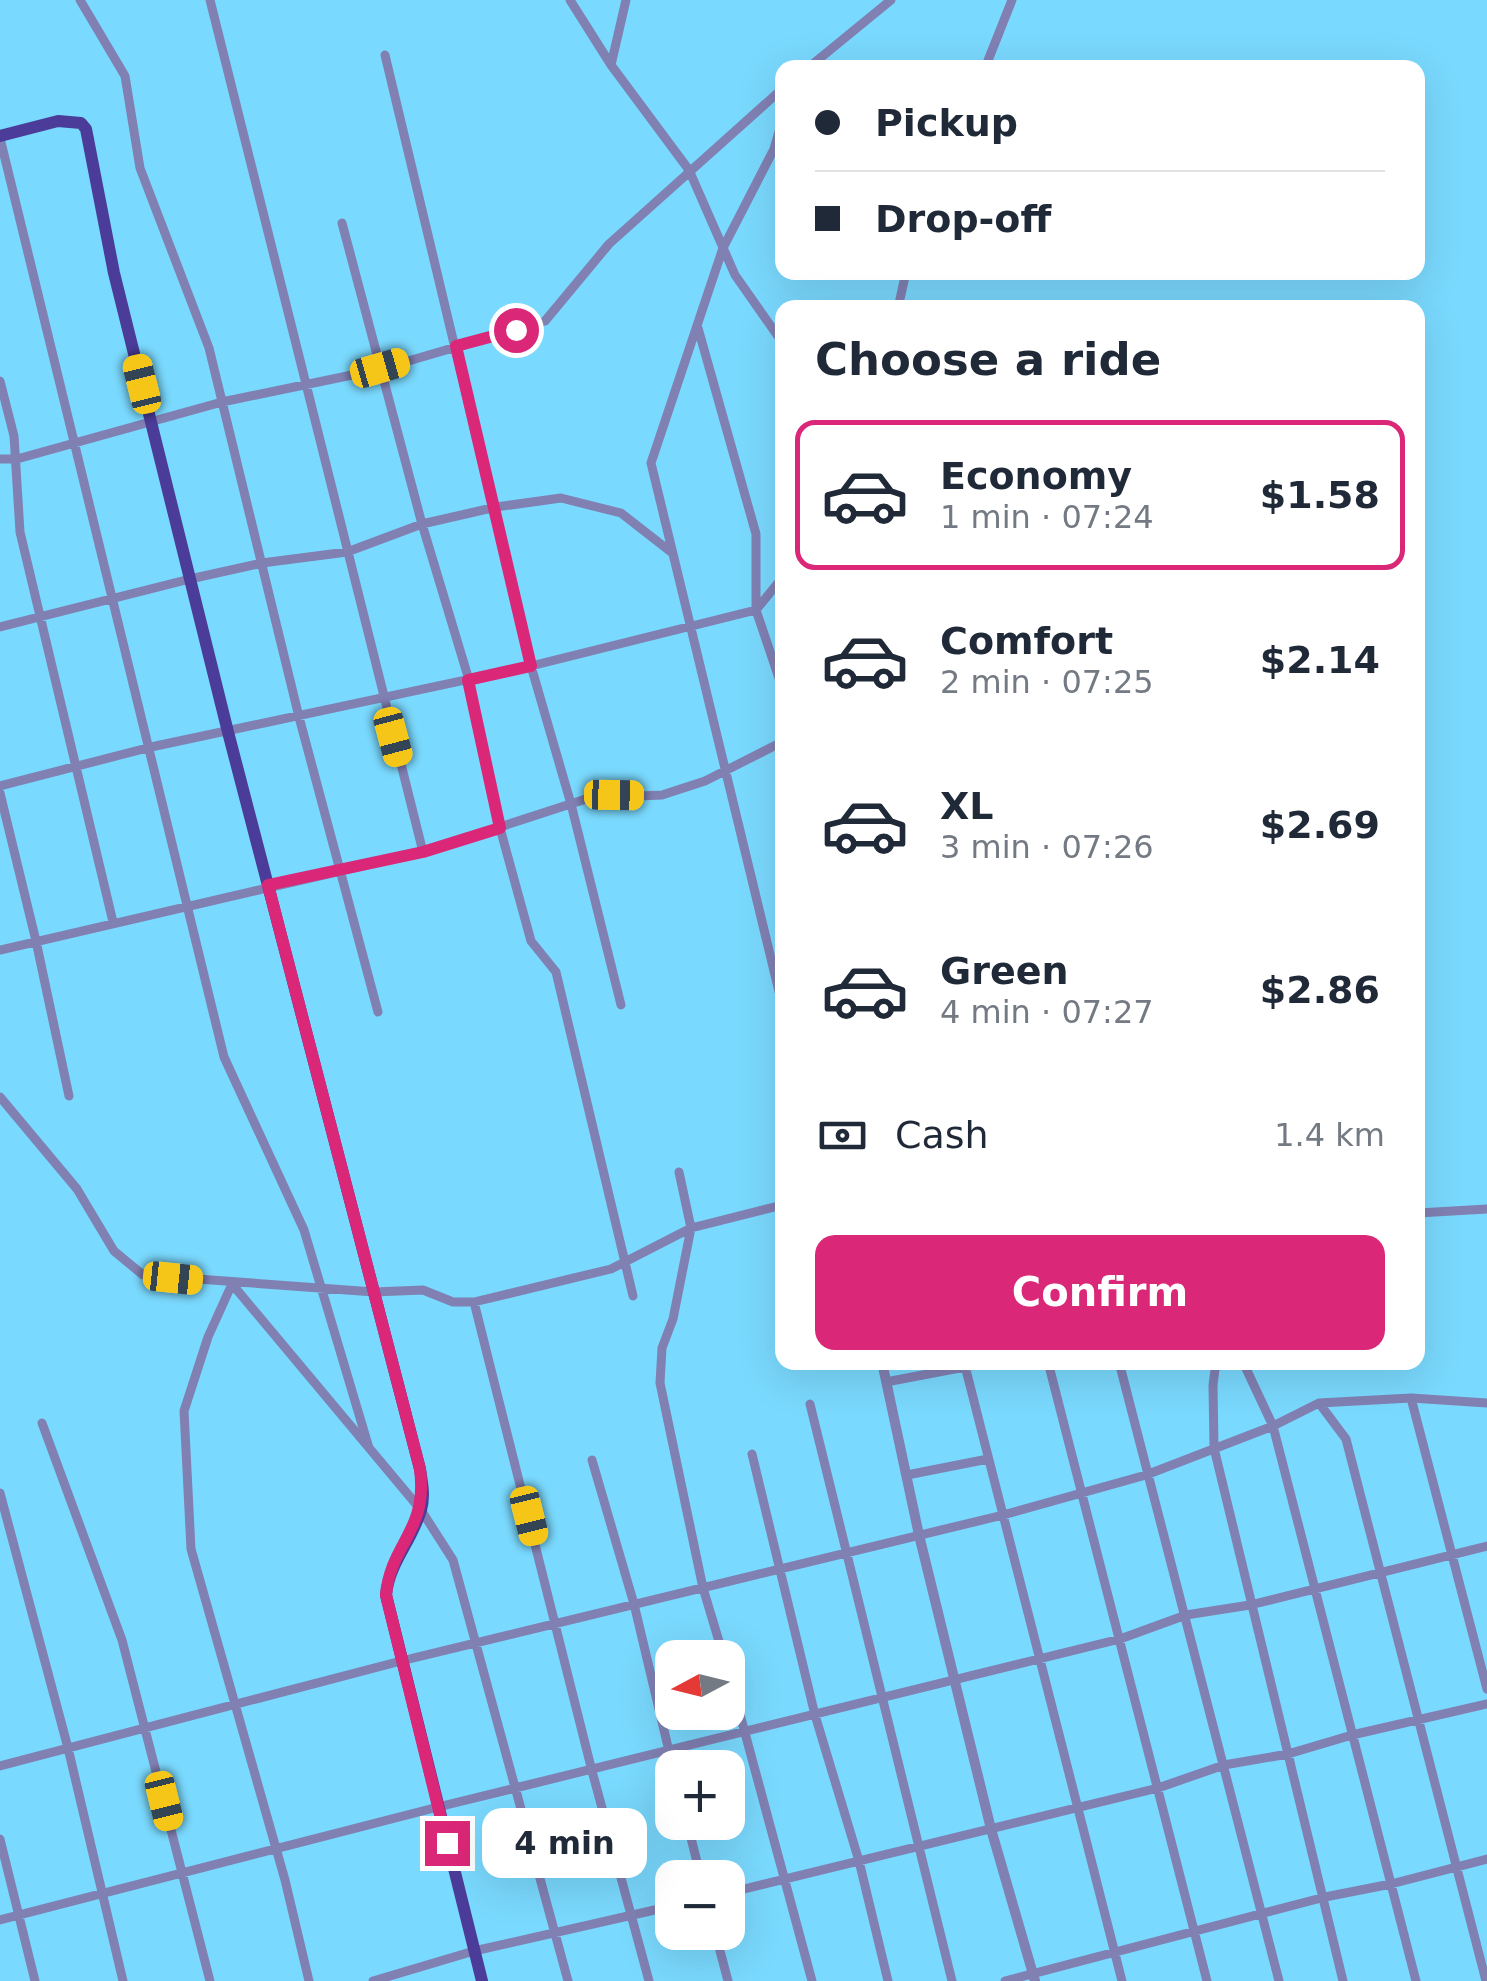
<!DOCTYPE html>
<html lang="en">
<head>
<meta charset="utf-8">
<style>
  :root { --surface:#fff; --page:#f6f6f7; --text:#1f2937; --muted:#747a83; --line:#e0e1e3; --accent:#db2777 }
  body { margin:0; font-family:"DejaVu Sans",sans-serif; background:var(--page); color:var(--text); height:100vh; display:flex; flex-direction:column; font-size:38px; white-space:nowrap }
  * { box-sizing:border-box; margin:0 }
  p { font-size:32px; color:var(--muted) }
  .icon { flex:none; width:55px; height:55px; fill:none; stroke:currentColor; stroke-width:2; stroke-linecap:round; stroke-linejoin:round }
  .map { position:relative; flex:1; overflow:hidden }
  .details { position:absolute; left:775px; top:300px; width:650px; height:1070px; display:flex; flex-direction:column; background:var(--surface); border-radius:20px; box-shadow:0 10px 40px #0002 }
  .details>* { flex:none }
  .banner { position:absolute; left:775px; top:60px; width:650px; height:220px; border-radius:20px; box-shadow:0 10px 40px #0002; display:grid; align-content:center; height:220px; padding:0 40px; background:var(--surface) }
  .needle { width:65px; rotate:263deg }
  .controls { position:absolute; left:655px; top:1640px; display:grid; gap:20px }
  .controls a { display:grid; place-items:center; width:90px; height:90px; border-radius:20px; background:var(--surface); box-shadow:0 10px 40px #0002; font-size:50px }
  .end { position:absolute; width:45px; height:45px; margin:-22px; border:12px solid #db2777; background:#fff; box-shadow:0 0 0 5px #fff }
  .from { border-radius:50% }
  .bubble { position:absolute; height:70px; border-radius:20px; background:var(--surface); box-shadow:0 10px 40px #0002; font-size:32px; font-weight:800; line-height:70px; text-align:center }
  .car { position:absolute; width:30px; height:60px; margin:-30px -15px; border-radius:12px; box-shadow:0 0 8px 2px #0007; background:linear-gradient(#f5c518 24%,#345 0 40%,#f5c518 0 76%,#345 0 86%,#f5c518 0) }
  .banner b { display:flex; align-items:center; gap:35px; height:95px; font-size:38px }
  .banner b+b { border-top:2px solid var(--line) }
  .banner i { width:25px; height:25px; background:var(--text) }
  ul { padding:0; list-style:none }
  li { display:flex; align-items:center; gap:30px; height:150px; margin:0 20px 15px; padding:0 20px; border:5px solid transparent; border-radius:20px }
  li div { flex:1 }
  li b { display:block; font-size:38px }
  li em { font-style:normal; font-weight:800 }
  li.on { border-color:var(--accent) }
  li>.icon { width:90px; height:90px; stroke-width:1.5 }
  h2 { padding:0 40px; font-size:45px; line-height:120px }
  .pay { display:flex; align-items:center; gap:25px; height:110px; padding:0 40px; font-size:38px }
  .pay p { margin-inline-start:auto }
  .button { display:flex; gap:20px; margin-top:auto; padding:20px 40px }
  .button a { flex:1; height:115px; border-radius:20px; background:var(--accent); color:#fff; font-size:40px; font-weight:800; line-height:115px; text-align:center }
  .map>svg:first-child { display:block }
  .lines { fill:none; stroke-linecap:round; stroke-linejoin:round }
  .minor { stroke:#8180b3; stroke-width:9 }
  .tertiary { stroke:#8180b3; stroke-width:10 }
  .primary { stroke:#4a3c98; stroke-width:12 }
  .route { stroke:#db2777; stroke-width:12 }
</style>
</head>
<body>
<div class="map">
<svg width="1487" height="1981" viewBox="0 0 1487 1981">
  <rect width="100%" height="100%" fill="#7ad9fe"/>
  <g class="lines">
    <path class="minor" d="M80,0L125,76L140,168L209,348L299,717L378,1012
      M210,0L423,852
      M570,0L611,65
      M626,0L611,65L689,170L735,275L782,342
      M385,55L531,666L571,804L621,1005
      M808,68L891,0
      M985,68L1012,0
      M782,121L774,149L723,248L651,463L782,1004
      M0,138L224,1057L304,1230L369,1448
      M342,223L422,524L469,680L500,828L531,941L556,972L633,1296
      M898,308L906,272
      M698,328L756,534V610L782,687
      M0,381L14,436L20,532L113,922
      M0,459H17L222,402L381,369L545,321L609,244L782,89
      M0,627L190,579L262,563L347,552L422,524L496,507L561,498L621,513L671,552
      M0,786L151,747L531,666L756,610L782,578
      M0,793L36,941L69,1096
      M0,950L423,852L589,798L662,795L705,781L782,742
      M0,1097L77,1189L114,1251L143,1275L374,1292L423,1290L453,1302H474L611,1269L691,1228L782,1205
      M679,1172L691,1228L673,1319L662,1348L660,1383L703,1588L724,1658
      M1418,1213L1487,1209
      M232,1284L421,1510L453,1560L568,1981
      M232,1284L208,1337L184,1411L191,1549L285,1880L309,1981
      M474,1302L592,1771L649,1981
      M964,1362L1122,1981
      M1048,1362L1207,1981
      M1119,1362L1279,1981
      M1216,1362L1213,1385L1214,1448L1343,1981
      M1243,1362L1273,1426L1416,1981
      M886,1382L991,1362
      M1411,1398L1487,1689
      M1319,1403L1346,1439L1486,1981
      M810,1404L952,1981
      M42,1423L122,1640L210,1981
      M752,1454L815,1715L859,1861L888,1981
      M592,1460L634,1604L673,1768
      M907,1475L988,1459
      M0,1493L68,1748L123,1981
      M728,1670L812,1981
      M0,1766L401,1661L1003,1515L1146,1475L1273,1426L1319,1403L1411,1398L1487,1403
      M687,1822L701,1878
      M0,1839L35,1981
      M728,1893L1158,1788L1224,1765L1288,1754L1352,1735L1487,1704
      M0,1920L438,1807L1120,1639L1186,1615L1250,1605L1487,1546
      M715,1932L728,1981
      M373,1981L474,1951L672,1906
      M1005,1981L1325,1897L1391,1884L1487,1859"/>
    <path class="tertiary" d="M882,1362L919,1535L991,1829L1035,1981"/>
    <path class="primary" d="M0,136L58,121L81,123L86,129L114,273L228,732L420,1469C422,1483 425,1496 421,1510C412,1541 389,1563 386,1595L482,1981"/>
  </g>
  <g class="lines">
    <path class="route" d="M447,1843L386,1595C391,1542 428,1532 420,1469L268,885L423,852L500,828L468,680L531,666L456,346L516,330"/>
  </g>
</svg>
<div class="controls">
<a><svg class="needle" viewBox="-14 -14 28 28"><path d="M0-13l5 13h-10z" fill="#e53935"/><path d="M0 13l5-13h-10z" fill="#747a83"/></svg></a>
<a>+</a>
<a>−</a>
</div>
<i class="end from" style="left:516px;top:330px"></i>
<i class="end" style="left:447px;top:1843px"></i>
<div class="bubble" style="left:482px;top:1808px;width:165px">4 min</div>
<i class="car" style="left:380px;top:368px;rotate:74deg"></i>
<i class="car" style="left:142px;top:384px;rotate:346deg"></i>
<i class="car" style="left:393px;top:737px;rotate:165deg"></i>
<i class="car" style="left:614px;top:795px;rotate:91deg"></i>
<i class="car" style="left:173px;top:1278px;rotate:96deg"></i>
<i class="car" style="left:529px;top:1516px;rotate:166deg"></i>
<i class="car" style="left:164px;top:1801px;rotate:166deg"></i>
<div class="banner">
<b><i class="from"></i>Pickup</b>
<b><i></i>Drop-off</b>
</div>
<section class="details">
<h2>Choose a ride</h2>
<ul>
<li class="on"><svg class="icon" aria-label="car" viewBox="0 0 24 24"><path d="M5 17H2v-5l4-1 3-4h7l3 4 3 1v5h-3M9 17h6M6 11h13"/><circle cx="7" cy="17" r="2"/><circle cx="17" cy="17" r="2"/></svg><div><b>Economy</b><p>1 min · 07:24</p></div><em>$1.58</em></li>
<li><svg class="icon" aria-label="car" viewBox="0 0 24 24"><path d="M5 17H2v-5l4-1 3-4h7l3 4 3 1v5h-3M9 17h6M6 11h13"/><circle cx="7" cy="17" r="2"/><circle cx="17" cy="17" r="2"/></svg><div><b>Comfort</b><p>2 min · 07:25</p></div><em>$2.14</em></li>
<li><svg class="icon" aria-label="car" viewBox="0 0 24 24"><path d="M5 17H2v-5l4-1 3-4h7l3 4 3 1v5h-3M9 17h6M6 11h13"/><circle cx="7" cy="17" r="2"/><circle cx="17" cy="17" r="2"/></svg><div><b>XL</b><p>3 min · 07:26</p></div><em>$2.69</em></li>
<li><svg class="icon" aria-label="car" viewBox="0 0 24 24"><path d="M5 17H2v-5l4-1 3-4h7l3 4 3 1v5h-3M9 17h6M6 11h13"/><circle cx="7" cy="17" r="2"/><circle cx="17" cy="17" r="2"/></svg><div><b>Green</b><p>4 min · 07:27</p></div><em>$2.86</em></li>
</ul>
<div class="pay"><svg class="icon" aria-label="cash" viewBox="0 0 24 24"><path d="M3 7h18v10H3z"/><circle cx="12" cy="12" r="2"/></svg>Cash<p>1.4 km</p></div>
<div class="button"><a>Confirm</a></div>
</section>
</div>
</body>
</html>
